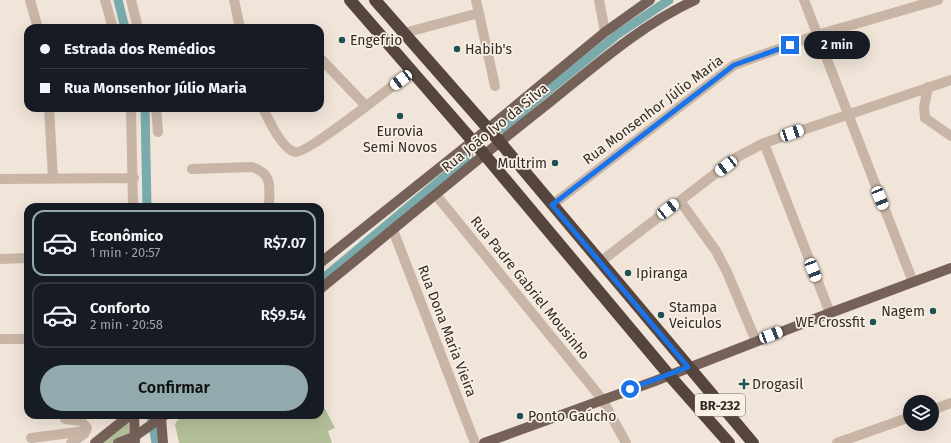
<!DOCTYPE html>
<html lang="pt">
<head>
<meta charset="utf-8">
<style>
  :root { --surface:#171b24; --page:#242831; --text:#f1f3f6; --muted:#9ea1a6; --line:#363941; --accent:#92aaad }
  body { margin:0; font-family:"Fira Sans",sans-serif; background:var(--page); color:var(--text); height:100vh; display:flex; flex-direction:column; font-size:15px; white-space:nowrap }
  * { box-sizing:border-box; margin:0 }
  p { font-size:13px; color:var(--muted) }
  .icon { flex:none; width:22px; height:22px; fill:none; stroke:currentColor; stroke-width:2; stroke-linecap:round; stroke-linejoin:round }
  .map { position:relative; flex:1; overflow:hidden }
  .panel { position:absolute; left:24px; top:203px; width:300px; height:216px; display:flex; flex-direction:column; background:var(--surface); border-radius:12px; box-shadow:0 4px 16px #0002 }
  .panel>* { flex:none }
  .hud { position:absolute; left:24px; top:24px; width:300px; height:88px; border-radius:12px; box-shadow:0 4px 16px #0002; display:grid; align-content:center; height:88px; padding:0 16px; background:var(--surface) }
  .tools { position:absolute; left:903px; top:395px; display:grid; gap:8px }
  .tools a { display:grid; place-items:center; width:36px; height:36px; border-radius:50%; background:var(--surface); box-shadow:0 4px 16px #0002; font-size:20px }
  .end { position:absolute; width:18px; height:18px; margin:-9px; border:5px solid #1a73e8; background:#fff; box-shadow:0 0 0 2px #fff }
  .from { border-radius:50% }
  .bubble { position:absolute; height:28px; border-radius:14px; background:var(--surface); box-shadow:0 4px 16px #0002; font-size:13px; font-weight:600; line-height:28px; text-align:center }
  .car { position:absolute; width:12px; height:24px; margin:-12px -6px; border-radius:5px; box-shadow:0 0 3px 1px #0007; background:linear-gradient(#fff 24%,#345 0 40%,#fff 0 76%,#345 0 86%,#fff 0) }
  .hud b { display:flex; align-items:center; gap:14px; height:38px; font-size:15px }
  .hud b+b { border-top:1px solid var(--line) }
  .hud i { width:10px; height:10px; background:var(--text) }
  ul { padding:7px 0 0; list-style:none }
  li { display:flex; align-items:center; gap:12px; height:66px; margin:0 8px 6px; padding:0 8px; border:2px solid var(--line); border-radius:12px }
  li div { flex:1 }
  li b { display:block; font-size:15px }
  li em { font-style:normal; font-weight:600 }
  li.current { border-color:var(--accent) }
  li>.icon { width:36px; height:36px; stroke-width:1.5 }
  .action { display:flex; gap:8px; margin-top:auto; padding:8px 16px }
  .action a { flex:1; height:46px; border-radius:24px; background:var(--accent); color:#111; font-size:16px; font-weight:600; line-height:46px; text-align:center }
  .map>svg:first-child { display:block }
  .green { fill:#b3bf99 }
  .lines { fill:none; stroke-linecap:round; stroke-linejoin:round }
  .canal { stroke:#79abad; stroke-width:9 }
  .minor { stroke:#c8b5a5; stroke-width:10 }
  .major { stroke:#766158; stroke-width:10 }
  .highway { stroke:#55453e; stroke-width:12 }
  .route { stroke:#1a73e8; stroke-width:5 }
  .poi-dot { fill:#1d5154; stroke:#f8efe5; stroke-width:1.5 }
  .labels { text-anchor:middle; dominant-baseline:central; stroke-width:3.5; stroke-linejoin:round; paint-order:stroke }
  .shield { fill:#f8efe5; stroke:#6f665f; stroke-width:1 }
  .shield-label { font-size:13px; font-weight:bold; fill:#342b26 }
  .poi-label { font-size:14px; fill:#342b26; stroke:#f8efe5; text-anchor:start }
  .street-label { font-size:14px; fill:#342b26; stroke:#f8efe5 }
</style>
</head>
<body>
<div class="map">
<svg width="951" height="443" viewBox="0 0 951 443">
  <rect width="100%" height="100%" fill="#f1e5d9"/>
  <path class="green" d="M320,399L335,428L328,431L332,443H179L175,424L182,415H320Z
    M128,421L130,433L129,437L113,443H99Z"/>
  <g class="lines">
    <path class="canal" d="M118,0L125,28
      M145,108L147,207
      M501,129L618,34L669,0
      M320,281L469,156
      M151,415L156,443"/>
    <path class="minor" d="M30,0L38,28
      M105,0L113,28
      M131,0L138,28
      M234,0L240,28
      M476,0L495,86
      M599,0L605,32
      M804,0L913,282
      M404,33L479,13
      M320,58L366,106
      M928,87L924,107L925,118L951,136
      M49,108L53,178
      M131,108L133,207
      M156,108L158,132
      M263,108C268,119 282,149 295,152C306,155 397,82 412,71
      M764,143L830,313
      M192,169L252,167C274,174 269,188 269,207
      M0,179L134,178
      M436,195L602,399L626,443
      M680,201L716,251L727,272L756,341
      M552,205L734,65L817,35L938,0
      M393,230L475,443
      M0,259L28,258
      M600,262L737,157L764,143L951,80
      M0,339H28
      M932,410L951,403
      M65,419L81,421L87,428L84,434L71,443
      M31,438L86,431
      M837,443L910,417"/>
    <path class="major" d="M320,263L473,141L605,32L650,0
      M320,289C397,227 472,163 550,102C596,65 641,25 695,0
      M134,415L135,441
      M161,418L163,443
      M95,443L130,415
      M118,443L134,437L165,415
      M484,443L655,381L830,313L951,268"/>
    <path class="highway" d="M350,0L484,154L669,375L729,443
      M375,0L499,141L753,443"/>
  </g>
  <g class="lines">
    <path class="route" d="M630,389L688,367L552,205L734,65L790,45"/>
  </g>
  <g class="poi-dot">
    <circle cx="342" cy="40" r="4"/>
    <circle cx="457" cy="49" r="4"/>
    <circle cx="400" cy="116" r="4"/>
    <circle cx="555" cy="163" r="4"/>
    <circle cx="628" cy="273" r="4"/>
    <circle cx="933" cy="311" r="4"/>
    <circle cx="661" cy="315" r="4"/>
    <circle cx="873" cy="322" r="4"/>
    <path d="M742 378h4v4h4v4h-4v4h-4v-4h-4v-4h4z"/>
    <circle cx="520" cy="416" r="4"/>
  </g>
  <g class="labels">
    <rect class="shield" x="695" y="394" width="50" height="22" rx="3"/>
    <g class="shield-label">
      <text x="720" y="405">BR-232</text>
    </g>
    <g class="poi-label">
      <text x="350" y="40">Engefrio</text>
      <text x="465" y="49">Habib's</text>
      <text x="400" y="131" text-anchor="middle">Eurovia<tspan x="400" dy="16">Semi Novos</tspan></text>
      <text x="547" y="163" text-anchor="end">Multrim</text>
      <text x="636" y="273">Ipiranga</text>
      <text x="669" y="307">Stampa<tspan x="669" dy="16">Veiculos</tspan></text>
      <text x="925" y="311" text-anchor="end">Nagem</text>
      <text x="865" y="322" text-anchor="end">WE Crossfit</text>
      <text x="752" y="384">Drogasil</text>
      <text x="528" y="416">Ponto Gaúcho</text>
    </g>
    <g class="street-label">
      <text transform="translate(653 110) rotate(-37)">Rua Monsenhor Júlio Maria</text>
      <text transform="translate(495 128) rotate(-39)">Rua João Ivo da Silva</text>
      <text transform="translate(530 288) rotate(51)">Rua Padre Gabriel Mousinho</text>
      <text transform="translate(447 331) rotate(69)">Rua Dona Maria Vieira</text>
    </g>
  </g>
</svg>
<div class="tools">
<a><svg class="icon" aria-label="layers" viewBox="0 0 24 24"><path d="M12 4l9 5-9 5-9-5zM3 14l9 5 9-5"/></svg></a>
</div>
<i class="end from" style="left:630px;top:389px"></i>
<i class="end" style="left:790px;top:45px"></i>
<div class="bubble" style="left:804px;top:31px;width:66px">2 min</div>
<i class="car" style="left:401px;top:80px;rotate:233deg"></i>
<i class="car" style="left:792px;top:133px;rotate:71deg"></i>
<i class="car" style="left:726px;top:166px;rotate:233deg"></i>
<i class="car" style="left:880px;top:198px;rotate:158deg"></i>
<i class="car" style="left:668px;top:209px;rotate:52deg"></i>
<i class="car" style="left:813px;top:270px;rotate:159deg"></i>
<i class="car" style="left:771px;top:335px;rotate:69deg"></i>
<div class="hud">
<b><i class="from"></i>Estrada dos Remédios</b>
<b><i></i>Rua Monsenhor Júlio Maria</b>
</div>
<section class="panel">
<ul>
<li class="current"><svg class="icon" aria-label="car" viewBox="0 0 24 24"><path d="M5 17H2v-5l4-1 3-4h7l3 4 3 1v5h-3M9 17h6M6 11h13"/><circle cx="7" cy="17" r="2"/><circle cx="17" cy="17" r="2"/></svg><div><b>Econômico</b><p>1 min · 20:57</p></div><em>R$7.07</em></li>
<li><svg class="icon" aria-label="car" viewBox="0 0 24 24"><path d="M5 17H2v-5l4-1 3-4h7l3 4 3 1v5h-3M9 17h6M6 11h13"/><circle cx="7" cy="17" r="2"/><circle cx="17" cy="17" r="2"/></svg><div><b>Conforto</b><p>2 min · 20:58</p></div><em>R$9.54</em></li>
</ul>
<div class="action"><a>Confirmar</a></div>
</section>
</div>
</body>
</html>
